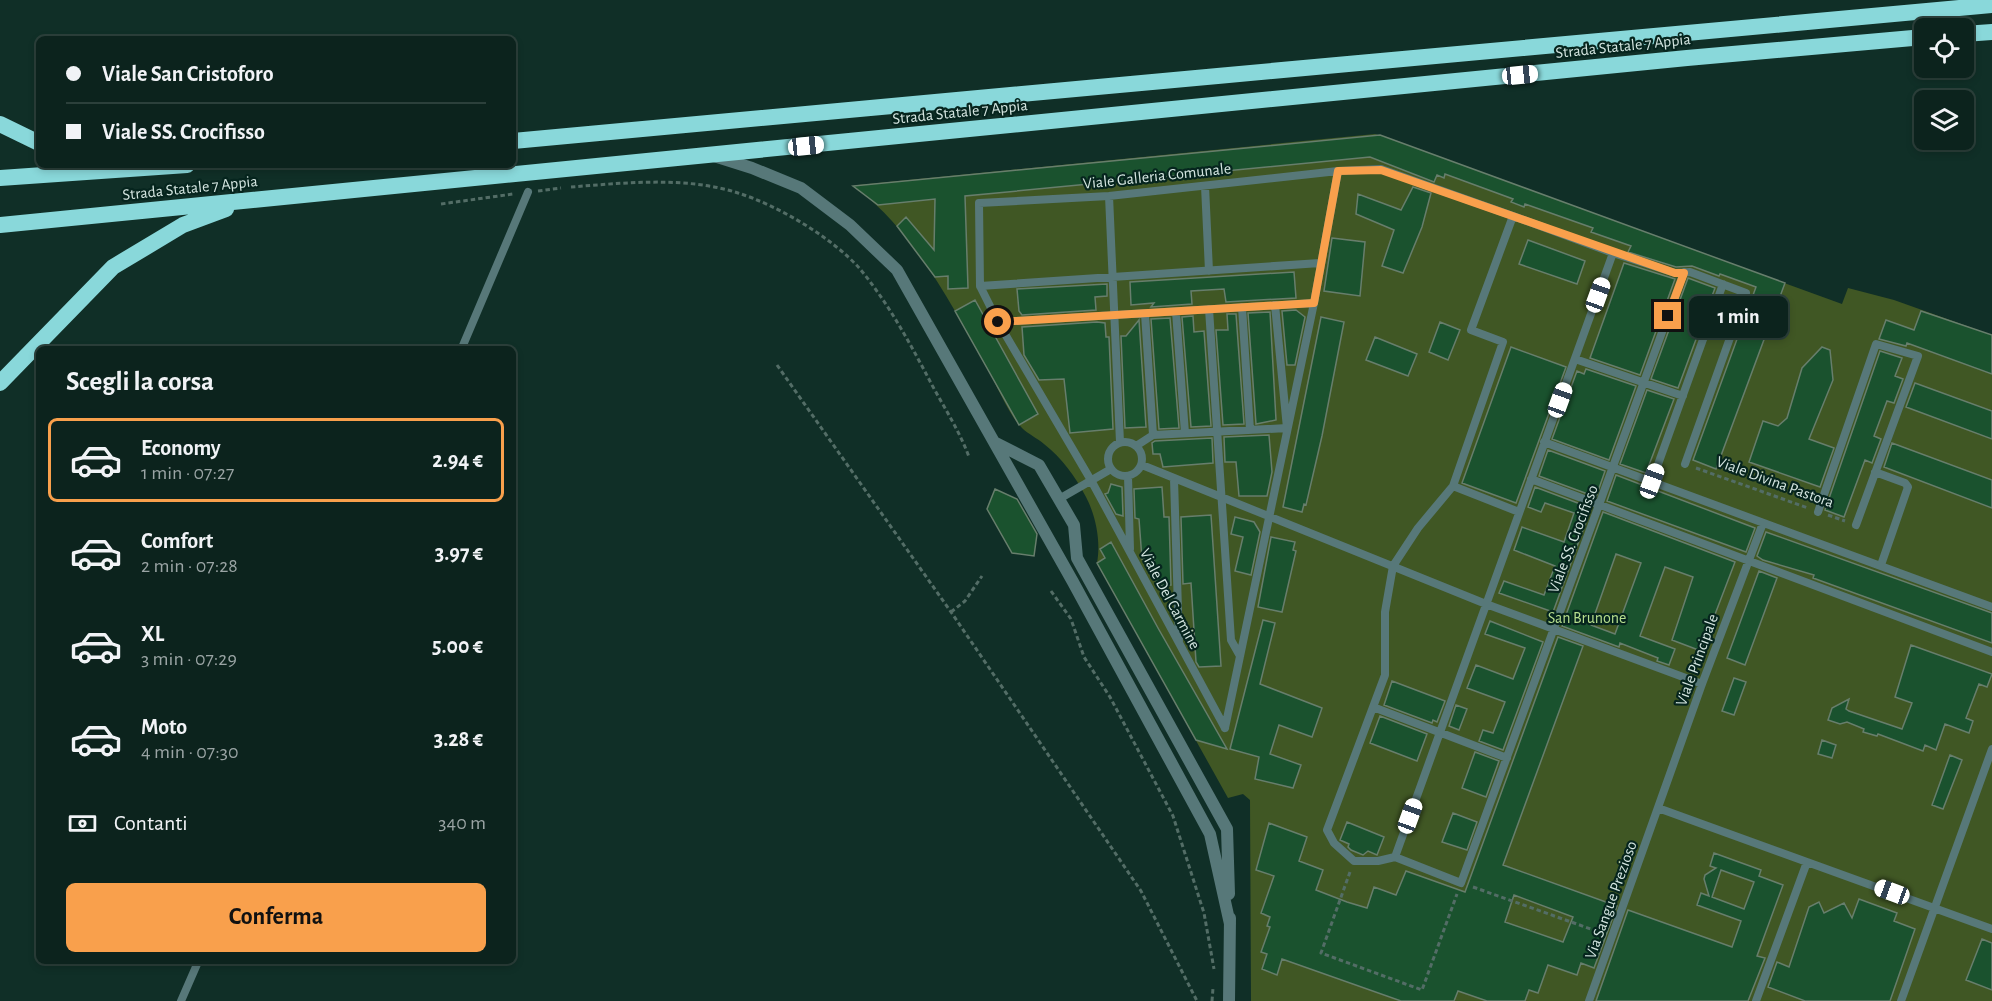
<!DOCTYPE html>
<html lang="it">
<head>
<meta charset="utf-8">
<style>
  :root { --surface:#0c231d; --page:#1a2f2a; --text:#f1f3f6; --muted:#9aa4a4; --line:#2c403b; --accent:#f9a04c }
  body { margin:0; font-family:"Alegreya Sans",sans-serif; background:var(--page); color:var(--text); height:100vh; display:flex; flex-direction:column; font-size:22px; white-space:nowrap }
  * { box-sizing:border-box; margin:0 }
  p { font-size:20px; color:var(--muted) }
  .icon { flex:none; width:33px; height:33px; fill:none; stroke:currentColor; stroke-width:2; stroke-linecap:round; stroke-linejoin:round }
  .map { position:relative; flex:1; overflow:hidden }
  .drawer { position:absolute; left:36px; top:346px; width:480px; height:618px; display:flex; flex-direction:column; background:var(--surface); border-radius:9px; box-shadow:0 3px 9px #0003,0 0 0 2px var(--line) }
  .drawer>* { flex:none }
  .top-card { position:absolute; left:36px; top:36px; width:480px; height:132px; border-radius:9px; box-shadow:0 3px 9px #0003,0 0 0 2px var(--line); display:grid; align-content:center; height:132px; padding:0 30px; background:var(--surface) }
  .fabs { position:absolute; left:1914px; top:18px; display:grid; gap:12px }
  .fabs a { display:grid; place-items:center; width:60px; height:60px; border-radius:9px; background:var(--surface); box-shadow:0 3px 9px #0003,0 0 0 2px var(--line); font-size:30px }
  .end { position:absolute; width:27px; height:27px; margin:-14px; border:8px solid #f9a04c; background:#111; box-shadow:0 0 0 3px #111 }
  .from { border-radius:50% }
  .bubble { position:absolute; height:42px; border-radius:9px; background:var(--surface); box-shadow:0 3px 9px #0003,0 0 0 2px var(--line); font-size:20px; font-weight:600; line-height:42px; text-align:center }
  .car { position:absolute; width:18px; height:36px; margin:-18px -9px; border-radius:8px; box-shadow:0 0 4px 2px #0007; background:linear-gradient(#fff 24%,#345 0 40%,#fff 0 76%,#345 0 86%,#fff 0) }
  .top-card b { display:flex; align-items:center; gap:21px; height:57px; font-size:22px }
  .top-card b+b { border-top:2px solid var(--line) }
  .top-card i { width:15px; height:15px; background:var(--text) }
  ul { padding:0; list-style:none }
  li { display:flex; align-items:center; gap:18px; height:84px; margin:0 12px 9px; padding:0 18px; border:3px solid transparent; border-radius:9px }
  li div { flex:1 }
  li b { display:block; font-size:22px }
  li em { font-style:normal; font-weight:600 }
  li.selected { border-color:var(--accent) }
  li>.icon { width:54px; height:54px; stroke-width:1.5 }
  h2 { padding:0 30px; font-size:27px; line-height:72px }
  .pay { display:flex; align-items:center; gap:15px; height:66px; padding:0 30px; font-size:22px }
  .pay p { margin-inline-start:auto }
  .cta { display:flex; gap:12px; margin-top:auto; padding:12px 30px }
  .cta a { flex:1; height:69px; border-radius:9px; background:var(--accent); color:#111; font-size:24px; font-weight:600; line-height:69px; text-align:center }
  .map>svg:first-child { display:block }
  .green { fill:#405724 }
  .building { fill:#1a522e; stroke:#677e6c; stroke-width:1.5; fill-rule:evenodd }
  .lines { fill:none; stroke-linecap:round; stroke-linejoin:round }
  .path { stroke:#536d66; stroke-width:3; stroke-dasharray:4.5 3; stroke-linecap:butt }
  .service { stroke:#577879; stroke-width:8 }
  .minor { stroke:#577879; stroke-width:12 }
  .trunk { stroke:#89d8da; stroke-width:16 }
  .route { stroke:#f9a04c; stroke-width:8 }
  .labels { text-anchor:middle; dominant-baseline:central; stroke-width:4.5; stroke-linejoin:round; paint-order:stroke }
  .street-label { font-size:16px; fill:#d5e6e1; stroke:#06251e }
  .park-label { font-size:16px; fill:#b7de8e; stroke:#06251e }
</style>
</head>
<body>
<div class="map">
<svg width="1992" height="1001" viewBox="0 0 1992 1001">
  <rect width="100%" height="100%" fill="#102f27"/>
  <path class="green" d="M1375,134L1842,304L1848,288L1894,300L1992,335V1001H1251L1250,800L1243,794L1228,798L1097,563C1101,542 1096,516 1086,497C1075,476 1062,458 1044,444C1037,438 1028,434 1022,428C1009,415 997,386 988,369C951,305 918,237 859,190L858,185Z"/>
  <path class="building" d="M1380,135L1785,283L1716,469L1693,460L1756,287L1720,274L1719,276L1692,266L1676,267L1628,252L1631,246L1591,232L1593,228L1525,204L1524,207L1511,202L1513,199L1445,174L1444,178L1437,175L1434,182L1370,157L965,196L968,288L948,289V276L935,277L897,226L906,217L934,250L935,199L878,205L853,186Z
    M1413,187L1431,193L1422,227L1403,273L1382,266L1394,230L1356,214L1358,194L1401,210Z
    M1332,238L1365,242L1360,296L1324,291Z
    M1528,240L1585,261L1577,284L1519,264Z
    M1624,263L1675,279L1640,375L1590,358Z
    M1294,272L1296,298L1226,302L1224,289L1191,291L1192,304L1151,307L1154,303L1131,305L1130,282Z
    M1688,278L1715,288L1678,388L1651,379Z
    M1107,284V296L1095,297L1096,310L1022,315L1019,311L1017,289Z
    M975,300L1038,414L1019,425L955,311Z
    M1296,310L1305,317L1295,365H1287L1282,311Z
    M1921,311L1992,335V374L1907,343L1906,346L1879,339L1886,320L1914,330Z
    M1270,312L1276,420L1256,424L1248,313Z
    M1227,314H1236L1244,424L1223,425L1216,330H1228Z
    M1193,316L1194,332L1204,331L1211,426L1191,427L1182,317Z
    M1321,317L1344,322L1322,436L1306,505L1304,504L1302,512L1283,507Z
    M1170,318L1179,428L1159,429L1151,319Z
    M1139,320L1146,427L1125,428L1121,336H1126Z
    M1097,322L1105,323L1106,337H1109L1113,429L1070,433L1064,379L1039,380L1024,355L1022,327Z
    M1440,322L1460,330L1448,360L1429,352Z
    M1375,337L1417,354L1408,376L1366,360Z
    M1511,347L1566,367L1516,503L1462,483Z
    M1822,347L1830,350L1833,380L1809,439L1834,448L1820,487L1749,462L1763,421L1778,426L1787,418L1802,368Z
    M1880,351L1902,358L1895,376L1903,379L1894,403L1887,401L1874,436L1881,439L1872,463L1865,460L1844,517L1825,510Z
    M1586,369L1636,386L1609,460L1552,439L1577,371L1584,374Z
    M1915,383L1992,411V439L1906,407Z
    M1647,390L1674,399L1646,473L1620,464Z
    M1269,435L1272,472L1267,496H1239L1236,462H1225L1224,437Z
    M1212,438L1213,463L1163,467L1160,454H1153L1152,443L1155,441Z
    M1892,443L1992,480V508L1884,467Z
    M1548,450L1605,471L1596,497L1539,476Z
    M1616,475L1755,528L1746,552L1607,501Z
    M1111,484L1122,487L1123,516L1116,514L1105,494L1108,493Z
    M1162,487L1164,517H1169L1171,585L1156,586L1154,559H1142L1139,519L1135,518L1134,489Z
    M1535,487L1591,508L1553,612L1499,593L1504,581L1544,595L1555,566L1514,550L1522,527L1564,542L1574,513L1545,503L1541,512L1528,507Z
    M995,489L1017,499L1037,534L1034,556L1012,553L987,509Z
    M1603,512L1735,562L1701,651L1672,640L1693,577L1665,567L1640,636L1675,649L1669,665L1657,661L1658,658L1620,643L1619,647L1562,626ZM1616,554L1641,563L1615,634L1591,625Z
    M1211,515L1221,666L1199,667L1196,662L1191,583L1183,584L1181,517Z
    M1235,517L1254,522L1260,532L1251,575L1235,571L1243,537L1231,534Z
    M1766,532L1992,613V643L1813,578L1814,575L1763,560L1757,556Z
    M1271,537L1295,542L1293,550L1296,551L1282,612L1258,607Z
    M1111,542L1158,628L1227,749L1196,740L1097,563L1105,558L1100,549Z
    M1759,571L1777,578L1745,665L1727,658Z
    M1263,620L1275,623L1260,684L1322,708L1312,737L1279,725L1270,754L1301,765L1293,788L1255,779L1259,757L1230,749Z
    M1490,621L1543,642L1503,750L1479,741L1483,730L1493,733L1505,702L1467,688L1476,665L1513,679L1525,648L1485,634Z
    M1558,637L1583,646L1503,865L1617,906L1594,968L1581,963L1577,975L1548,965L1538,993L1529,990L1525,1001H1487L1458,991L1454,1001H1401L1282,959L1277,975L1262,969L1267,954L1261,952L1270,927L1267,926L1270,917L1261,913L1274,876L1256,870L1269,823L1307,837L1299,861L1323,870L1316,890L1347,902L1367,908L1374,887L1396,895L1406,871L1465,892ZM1514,895L1573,917L1563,942L1505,922Z
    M1911,645L1992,674L1987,687L1979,684L1966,718L1973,721L1969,733L1945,724L1936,750L1925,745L1923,751L1878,734L1877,736L1863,732L1864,729L1847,722L1840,724L1828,720L1832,708L1849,699L1846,709L1849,711L1902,729L1912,703L1895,697Z
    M1734,678L1746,682L1734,715L1722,711Z
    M1392,681L1445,701L1437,722L1433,720L1432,723L1384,705Z
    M1456,705L1467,709L1459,730L1449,726Z
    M1380,716L1427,734L1417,761L1370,743Z
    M1822,740L1836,745L1832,758L1818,754Z
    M1475,752L1499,761L1486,797L1462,788Z
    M1950,755L1962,760L1943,809L1932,805Z
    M1453,813L1477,822L1467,850L1442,842Z
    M1347,822L1384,837L1377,855L1368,851L1363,855L1351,850L1348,847L1349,844L1340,840Z
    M1714,853L1761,870L1759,876L1783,885L1757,956L1765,958L1748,1001H1596L1628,910L1732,947L1741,921L1697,905L1701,893L1709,896L1704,879L1705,875L1716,868L1710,866ZM1721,870L1754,882L1744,909L1712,897Z
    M1859,899L1897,913L1894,921L1915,929L1890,1001H1805L1768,987L1777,962L1789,967L1809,907L1819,902L1824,913L1844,903L1852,918Z
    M1982,939L1992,943V990L1966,980Z"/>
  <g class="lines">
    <path class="path" d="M571,187C624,183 686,176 738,193C777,205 833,238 860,269C889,304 911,345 932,385C945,409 960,432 969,457
      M538,191L561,188
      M441,204L513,194
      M777,365L951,612L1141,891L1197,1001
      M1696,468L1808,508
      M1828,515L1845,521
      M1051,591L1071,619L1084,657L1110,697L1173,816L1204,913L1214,969
      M951,612L965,601L982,576
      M1350,872L1321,953L1422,990L1457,894
      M1473,887L1602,933
      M1212,1001L1213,988"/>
    <path class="service" d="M1205,186L1209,271
      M1109,196L1120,442
      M1513,216L1613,253L1395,857L1378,861H1354L1334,843L1327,830L1385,675V612L1393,566L1418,528L1453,486L1503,342L1471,330Z
      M1613,253L1675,273L1690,272L1746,293L1685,464
      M980,286L1320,263
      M1242,307L1250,430
      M1209,309L1231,640L1240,656
      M1176,312L1185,433
      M1145,314L1153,435
      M998,322L1314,303
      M461,350L528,192
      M1575,359L1683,396
      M1108 459a17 17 0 1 1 34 0a17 17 0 1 1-34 0Z
      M1544,442L1992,607
      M1136,446L1153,435L1287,428L1275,305
      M1142,465L1486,604L1702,684
      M1875,472L1905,483L1908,487L1881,565
      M1128,476L1130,549
      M1174,479L1179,642
      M1531,479L1992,652
      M1652,481L1723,284
      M1453,486L1519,512
      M1059,499L1111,469
      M1818,512L1876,344L1918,356L1856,525
      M1373,707L1507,758
      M1225,728L1092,482L998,322L980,286L979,203L1109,196L1338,171L1381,169L1513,216
      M1225,728L1314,303L1338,171
      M1658,808L1992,929
      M1395,857L1461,883L1684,272
      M181,1001L198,962
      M1589,1001L1702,684L1763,523
      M1756,1001L1807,862
      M1901,1001L1992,749"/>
    <path class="minor" d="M714,156L752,168L801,188L850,225L897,270L1073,582L1210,834L1230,924
      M996,443L1039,465L1074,525L1077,558L1227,829L1229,894
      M1229,1001L1230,918"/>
    <path class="trunk" d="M1964,34L1992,32
      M0,124L39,143
      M513,141C1006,99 1499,46 1992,5
      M0,178L187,165
      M0,225L1687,58L1924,37
      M0,383L113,267L183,225L226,209"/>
  </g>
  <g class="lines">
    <path class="route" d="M998,322L1314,303L1338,171L1381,170L1675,273H1684L1668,316"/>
  </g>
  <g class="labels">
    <g class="street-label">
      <text transform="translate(1623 46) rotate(-6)">Strada Statale 7 Appia</text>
      <text transform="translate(960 112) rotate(-6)">Strada Statale 7 Appia</text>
      <text transform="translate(1157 176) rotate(-6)">Viale Galleria Comunale</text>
      <text transform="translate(190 188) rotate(-6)">Strada Statale 7 Appia</text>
      <text transform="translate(1775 482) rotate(20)">Viale Divina Pastora</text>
      <text transform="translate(1573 539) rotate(-69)">Viale SS. Crocifisso</text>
      <text transform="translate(1170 599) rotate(62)">Viale Del Carmine</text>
      <text transform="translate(1697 660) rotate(-70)">Viale Principale</text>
      <text transform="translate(1611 900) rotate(-70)">Via Sangue Prezioso</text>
    </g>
    <g class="park-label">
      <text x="1587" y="618">San Brunone</text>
    </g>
  </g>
</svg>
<div class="fabs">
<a><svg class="icon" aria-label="locate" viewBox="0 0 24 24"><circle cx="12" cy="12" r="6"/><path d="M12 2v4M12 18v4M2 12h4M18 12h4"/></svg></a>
<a><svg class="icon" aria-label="layers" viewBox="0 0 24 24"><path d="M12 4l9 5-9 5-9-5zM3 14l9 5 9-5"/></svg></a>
</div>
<i class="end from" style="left:998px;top:322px"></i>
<i class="end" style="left:1668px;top:316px"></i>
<div class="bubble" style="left:1689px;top:296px;width:99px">1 min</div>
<i class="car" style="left:1520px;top:75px;rotate:84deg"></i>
<i class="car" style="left:806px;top:146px;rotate:84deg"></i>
<i class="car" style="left:1598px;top:295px;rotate:20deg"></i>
<i class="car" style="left:1560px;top:400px;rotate:20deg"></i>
<i class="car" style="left:1652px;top:481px;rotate:20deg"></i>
<i class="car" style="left:1410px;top:816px;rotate:20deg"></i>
<i class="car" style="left:1892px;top:892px;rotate:290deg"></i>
<div class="top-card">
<b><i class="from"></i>Viale San Cristoforo</b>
<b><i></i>Viale SS. Crocifisso</b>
</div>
<section class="drawer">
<h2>Scegli la corsa</h2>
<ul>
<li class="selected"><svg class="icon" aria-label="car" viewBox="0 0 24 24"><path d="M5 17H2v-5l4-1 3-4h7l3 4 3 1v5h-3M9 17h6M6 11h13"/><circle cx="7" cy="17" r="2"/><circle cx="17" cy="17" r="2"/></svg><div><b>Economy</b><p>1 min · 07:27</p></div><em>2.94 €</em></li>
<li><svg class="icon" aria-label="car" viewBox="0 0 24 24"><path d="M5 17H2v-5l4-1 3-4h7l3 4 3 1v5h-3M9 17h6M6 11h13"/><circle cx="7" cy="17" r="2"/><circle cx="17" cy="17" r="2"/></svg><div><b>Comfort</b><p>2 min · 07:28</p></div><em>3.97 €</em></li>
<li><svg class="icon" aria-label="car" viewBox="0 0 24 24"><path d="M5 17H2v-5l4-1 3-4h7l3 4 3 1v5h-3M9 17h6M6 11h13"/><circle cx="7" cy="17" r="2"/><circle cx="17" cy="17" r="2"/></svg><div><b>XL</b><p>3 min · 07:29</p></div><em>5.00 €</em></li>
<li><svg class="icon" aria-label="car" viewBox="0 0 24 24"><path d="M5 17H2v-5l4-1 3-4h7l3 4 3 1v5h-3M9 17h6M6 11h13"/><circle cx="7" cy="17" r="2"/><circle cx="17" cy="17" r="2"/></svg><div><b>Moto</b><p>4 min · 07:30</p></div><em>3.28 €</em></li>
</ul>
<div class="pay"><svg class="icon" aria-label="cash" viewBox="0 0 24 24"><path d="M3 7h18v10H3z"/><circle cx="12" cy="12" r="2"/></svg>Contanti<p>340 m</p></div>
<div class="cta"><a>Conferma</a></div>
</section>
</div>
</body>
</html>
